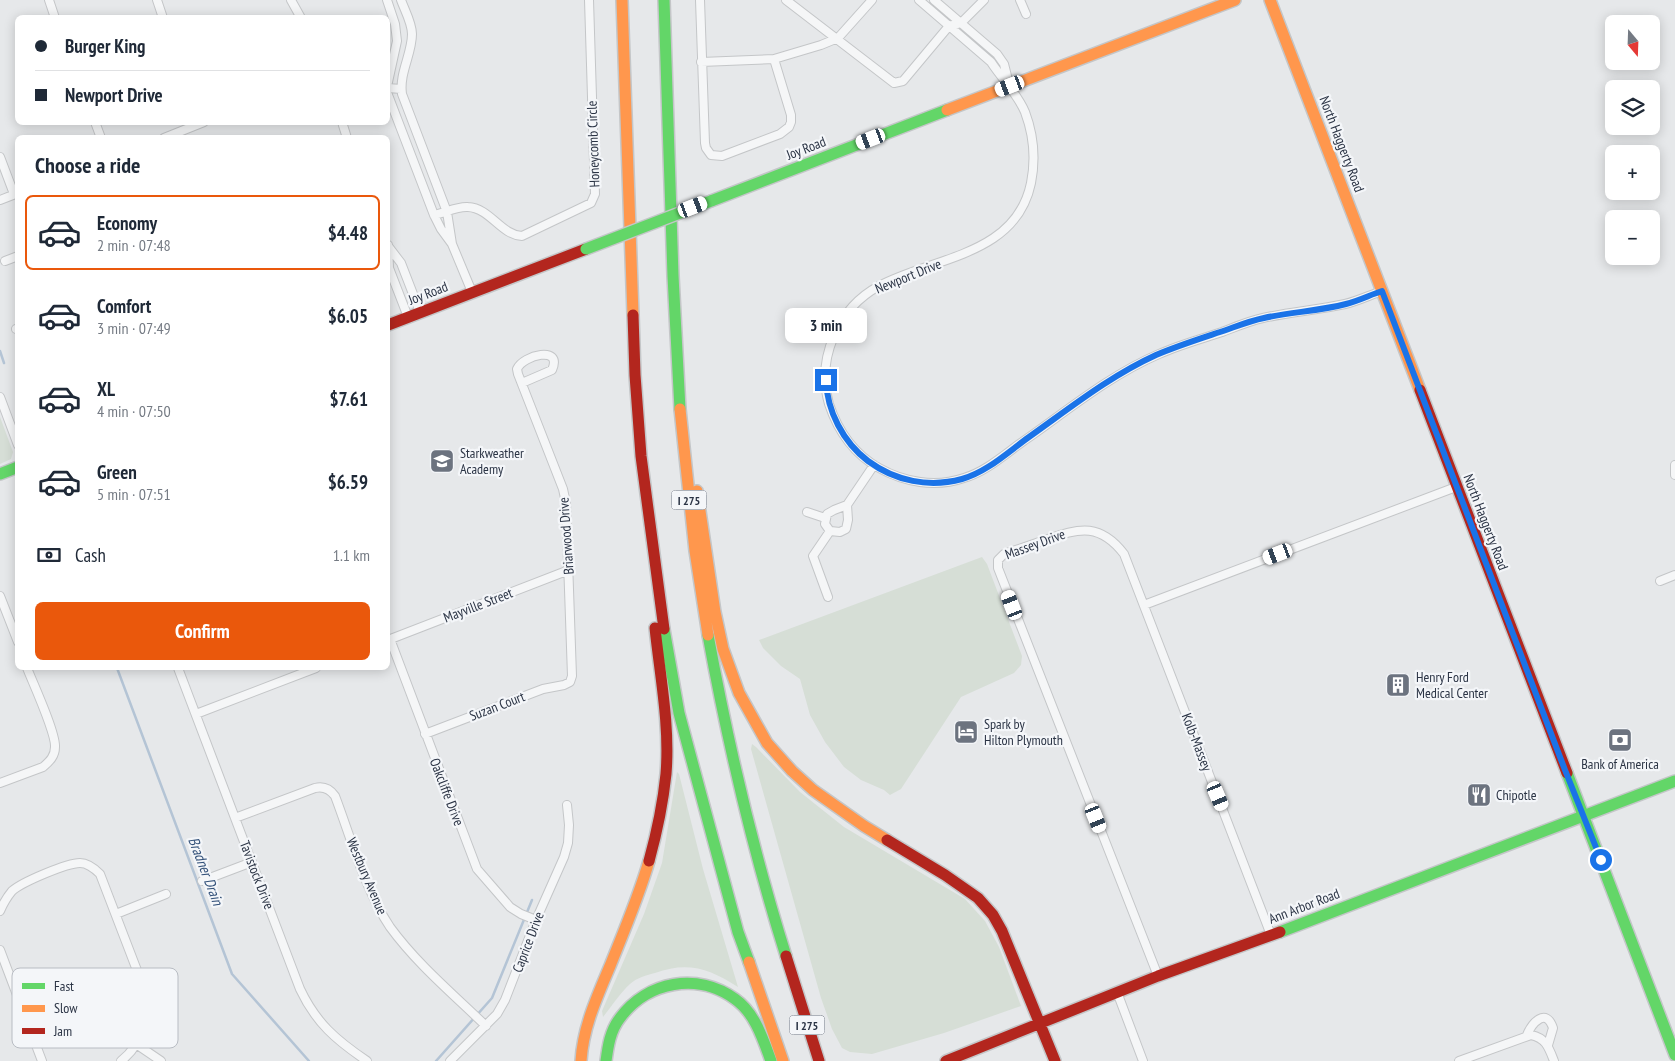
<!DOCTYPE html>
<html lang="en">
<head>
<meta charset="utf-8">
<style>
  :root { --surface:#fff; --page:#f2f2f3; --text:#1f2937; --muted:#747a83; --line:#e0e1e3; --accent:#ea580c }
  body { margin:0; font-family:"PT Sans Narrow",sans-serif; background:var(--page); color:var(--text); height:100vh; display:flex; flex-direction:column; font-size:19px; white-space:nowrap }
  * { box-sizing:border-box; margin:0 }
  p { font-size:16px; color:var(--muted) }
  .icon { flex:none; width:28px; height:28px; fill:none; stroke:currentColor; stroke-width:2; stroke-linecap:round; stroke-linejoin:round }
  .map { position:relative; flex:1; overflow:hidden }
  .panel { position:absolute; left:15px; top:135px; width:375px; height:535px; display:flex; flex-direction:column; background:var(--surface); border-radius:8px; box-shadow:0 2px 12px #0003 }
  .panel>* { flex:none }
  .guide { position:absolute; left:15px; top:15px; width:375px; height:110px; border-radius:8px; box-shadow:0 2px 12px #0003; display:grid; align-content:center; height:110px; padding:0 20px; background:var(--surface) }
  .needle { width:32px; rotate:161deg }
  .buttons { position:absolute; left:1605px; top:15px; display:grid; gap:10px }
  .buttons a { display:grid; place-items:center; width:55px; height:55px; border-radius:8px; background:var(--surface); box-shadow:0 2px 12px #0003; font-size:25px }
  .end { position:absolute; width:22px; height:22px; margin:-11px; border:6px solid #1a73e8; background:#fff; box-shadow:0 0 0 2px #fff }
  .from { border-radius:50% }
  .bubble { position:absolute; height:35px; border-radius:8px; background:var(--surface); box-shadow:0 2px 12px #0003; font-size:16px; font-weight:700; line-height:35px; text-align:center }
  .car { position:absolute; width:15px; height:30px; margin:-15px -8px; border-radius:6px; box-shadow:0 0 4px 1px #0007; background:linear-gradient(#fff 24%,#345 0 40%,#fff 0 76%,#345 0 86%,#fff 0) }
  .guide b { display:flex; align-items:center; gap:18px; height:48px; font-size:19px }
  .guide b+b { border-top:1px solid var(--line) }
  .guide i { width:12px; height:12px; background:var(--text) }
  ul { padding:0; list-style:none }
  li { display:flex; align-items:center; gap:15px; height:75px; margin:0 10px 8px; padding:0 10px; border:2px solid transparent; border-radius:8px }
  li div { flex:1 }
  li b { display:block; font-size:19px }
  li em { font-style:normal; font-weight:700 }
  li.on { border-color:var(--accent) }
  li>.icon { width:45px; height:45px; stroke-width:1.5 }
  h2 { padding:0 20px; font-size:22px; line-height:60px }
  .pay { display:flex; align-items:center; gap:12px; height:55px; padding:0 20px; font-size:19px }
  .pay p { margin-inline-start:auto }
  .primary-button { display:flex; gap:10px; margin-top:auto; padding:10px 20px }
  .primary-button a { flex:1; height:58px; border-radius:8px; background:var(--accent); color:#fff; font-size:20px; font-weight:700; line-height:58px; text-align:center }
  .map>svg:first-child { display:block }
  .green { fill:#d6ded6 }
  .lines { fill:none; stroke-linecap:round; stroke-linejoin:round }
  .stream { stroke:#b4c4d5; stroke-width:2.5 }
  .street-casing { stroke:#c4c6c8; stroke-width:10 }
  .fast-casing { stroke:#c4c6c8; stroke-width:14 }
  .slow-casing { stroke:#c4c6c8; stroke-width:14 }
  .jam-casing { stroke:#c4c6c8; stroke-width:14 }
  .street { stroke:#f5f6f7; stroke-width:8 }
  .fast { stroke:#63d668; stroke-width:11 }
  .slow { stroke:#ff974d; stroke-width:11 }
  .jam { stroke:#b3261e; stroke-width:11 }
  .fast-bridge-casing { stroke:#c4c6c8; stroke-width:14; stroke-linecap:butt }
  .fast-bridge { stroke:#63d668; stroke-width:11 }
  .route { stroke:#1a73e8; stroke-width:6 }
  .labels { text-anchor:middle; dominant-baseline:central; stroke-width:4.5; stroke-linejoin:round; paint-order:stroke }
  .shield { fill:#f4f6f9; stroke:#676e7b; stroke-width:1 }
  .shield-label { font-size:12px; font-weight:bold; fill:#2b3445 }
  .street-label { font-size:14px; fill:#2b3445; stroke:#f4f6f9 }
  .poi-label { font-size:14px; fill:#2b3445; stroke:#f4f6f9; text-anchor:start }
  .water-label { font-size:15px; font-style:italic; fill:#34527a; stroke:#f4f6f9 }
  .key { fill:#f4f6f9; stroke:#b8bcc3; stroke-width:1 }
  .key-label { font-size:14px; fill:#2b3445 }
</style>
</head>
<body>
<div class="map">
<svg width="1675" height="1061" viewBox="0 0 1675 1061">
  <rect width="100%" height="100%" fill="#e6e8ea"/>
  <path class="green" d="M0,417L13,452L11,459L0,464Z
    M982,557L987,564L1022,656L1021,665L1014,673L961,697L901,789L890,795L884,790L861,780L844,767L825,742L810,715L800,679L781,666L763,648L759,640Z
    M752,744L756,747L800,792L844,827L965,899L985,921L999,947L1021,1006L944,1033L872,1054L850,1052L842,1048L832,1029L821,998L751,749Z
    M677,772L679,774L703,869L738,987C710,969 688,961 655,973C647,975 636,978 630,984C620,993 612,1006 603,1017L602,1011L644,914L662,863Z"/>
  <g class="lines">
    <path class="stream" d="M0,351L4,363
      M117,668L232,974L309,1061
      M436,1061L492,998L532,900"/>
    <defs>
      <path id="street" d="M49,0L55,18
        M157,0L163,18
        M291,0L301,18
        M387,0L395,24L397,41L388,82
        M401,0C405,11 412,23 412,34C412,54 399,73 402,94L447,212L452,244
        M700,0L705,143L706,148L711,155L722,156L780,134L789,127L791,122V115L774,59
        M786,0L894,83L903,81L949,26L961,23L984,0
        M919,0L991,62C1002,79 1017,93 1025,112C1034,136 1036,158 1031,183C1016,256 933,257 879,286C838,308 816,359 829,404C838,431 854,454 879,468C904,482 935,488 964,478C987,471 1005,454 1025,440C1068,410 1110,375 1159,354C1179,345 1201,339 1222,332C1235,327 1249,321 1263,318C1290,312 1318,310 1345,304C1358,301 1370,295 1382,291
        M934,0L997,54L1004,64L1009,84
        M1020,0L1026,14
        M701,62L774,59L821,45L838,38L872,0
        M388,88L401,89
        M388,95L434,215L441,229L452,244L472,292
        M95,122L101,138
        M342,122L347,138
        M164,138L204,122
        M0,157L14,194
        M0,200L18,193
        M434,215C445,213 457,206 468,207C490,208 501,235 522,236L591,203L595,194L589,0
        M388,245L389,268L408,317
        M388,246L401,263L420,312
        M5,261L18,256
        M16,329H18
        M0,397L18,445
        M1675,465V475
        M847,505L848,520L846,529L840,532L830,531L825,524L827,514L834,510Z
        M847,505L874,465
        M807,512L825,518
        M1660,581L1675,575
        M0,596L18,642
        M828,597L813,556L830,531
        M1144,605L1456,487
        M390,639L477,869L510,907L521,914L536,920
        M388,640L569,570
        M178,668L300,989C316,1023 336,1040 367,1061
        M196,714L316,668
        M425,734L543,689L564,685L570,682L572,676L566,503L563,489L518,374L517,369C523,355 563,345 552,370L522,383
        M0,783L43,767C50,761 55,756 55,747C56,733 33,683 27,668
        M235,818L315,788C323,786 330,789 335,796C351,838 365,890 390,927C417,964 453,994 486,1026
        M202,881L252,862
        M0,911C3,904 7,897 12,891C22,882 67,863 80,863C88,863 94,868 100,874L143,986C150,1013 144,1043 121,1061
        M116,914L166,894
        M0,950L42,1061
        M1158,976L998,568V560L1004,554C1019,549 1034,544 1048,539C1080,527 1101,524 1124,554L1271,935
        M1117,992L1143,1061
        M1527,1035C1532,1023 1546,1007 1553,1028L1548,1045
        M136,1044L161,1061
        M450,1061L497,1014L505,1000L536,920L564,857L568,843L569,825L567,805
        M1459,1061L1531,1035C1546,1038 1549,1048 1554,1061"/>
      <path id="fast" d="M664,0L673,276L680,409
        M711,201L947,110
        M0,474L18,467
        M664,629L679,713L738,932L749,962
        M708,635C728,744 753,851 786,956
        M1567,773L1675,1055
        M1280,932L1675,781
        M606,1061C608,1046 610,1031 620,1018C647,981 698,972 735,999C755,1013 763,1039 771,1061"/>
      <path id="slow" d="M622,0L633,315
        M1270,0L1420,390
        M947,110L1235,0
        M680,409L695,551L708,635
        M697,491L715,612L723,649L739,693L767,743L792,771L813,790L864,826L887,840
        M749,962L783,1061
        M581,1061C583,1027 597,997 610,966C624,931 639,896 649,861"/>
      <path id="jam" d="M633,315L635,375L641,456L664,629
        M388,325L586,249
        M1420,390L1567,773
        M887,840L945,875L978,898L993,915L1002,931L1055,1061
        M649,861C657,832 663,803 666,774C670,725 660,676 655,628
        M786,956L819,1061
        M946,1061L1158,976L1280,932"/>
    </defs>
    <use href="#street" class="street-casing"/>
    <use href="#fast" class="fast-casing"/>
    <use href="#slow" class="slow-casing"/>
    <use href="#jam" class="jam-casing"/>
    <use href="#street" class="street"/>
    <use href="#fast" class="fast"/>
    <use href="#slow" class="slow"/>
    <use href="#jam" class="jam"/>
    <defs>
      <path id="fast-bridge" d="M586,249L711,201"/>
    </defs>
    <use href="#fast-bridge" class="fast-bridge-casing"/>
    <use href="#fast-bridge" class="fast-bridge"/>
  </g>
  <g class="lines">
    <path class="route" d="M826,380C827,411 843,442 868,461C895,481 929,488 962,479C987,472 1008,452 1029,437C1070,408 1110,376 1156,355C1177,346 1199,339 1220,332C1235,327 1249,321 1264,318C1291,312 1319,311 1346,304C1358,301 1370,295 1382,291L1565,770L1601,860"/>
  </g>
  <defs>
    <symbol id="school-square" viewBox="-11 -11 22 22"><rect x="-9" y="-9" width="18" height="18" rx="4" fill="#6c737f" stroke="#f4f6f9"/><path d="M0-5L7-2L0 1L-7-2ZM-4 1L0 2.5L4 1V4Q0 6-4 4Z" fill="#fff"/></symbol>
    <symbol id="building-square" viewBox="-11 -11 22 22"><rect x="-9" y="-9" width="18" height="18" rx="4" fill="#6c737f" stroke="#f4f6f9"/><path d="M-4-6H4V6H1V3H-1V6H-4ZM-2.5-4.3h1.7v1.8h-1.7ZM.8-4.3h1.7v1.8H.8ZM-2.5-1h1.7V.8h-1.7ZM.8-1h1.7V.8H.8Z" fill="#fff"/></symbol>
    <symbol id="hotel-square" viewBox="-11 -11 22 22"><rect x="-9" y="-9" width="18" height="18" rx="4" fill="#6c737f" stroke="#f4f6f9"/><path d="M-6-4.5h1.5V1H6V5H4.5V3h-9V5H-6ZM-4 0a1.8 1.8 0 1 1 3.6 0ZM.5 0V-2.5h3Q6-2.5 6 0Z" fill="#fff"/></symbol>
    <symbol id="bank-square" viewBox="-11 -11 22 22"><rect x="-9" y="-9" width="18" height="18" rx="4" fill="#6c737f" stroke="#f4f6f9"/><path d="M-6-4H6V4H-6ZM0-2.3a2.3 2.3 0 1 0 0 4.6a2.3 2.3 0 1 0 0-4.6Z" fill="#fff"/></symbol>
    <symbol id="restaurant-square" viewBox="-11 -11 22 22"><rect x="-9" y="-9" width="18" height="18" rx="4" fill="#6c737f" stroke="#f4f6f9"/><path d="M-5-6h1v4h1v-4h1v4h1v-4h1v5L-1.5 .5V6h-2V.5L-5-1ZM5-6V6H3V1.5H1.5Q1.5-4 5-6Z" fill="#fff"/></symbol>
  </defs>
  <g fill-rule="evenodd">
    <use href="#school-square" x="428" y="447" width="28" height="28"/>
    <use href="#building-square" x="1384" y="671" width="28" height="28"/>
    <use href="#hotel-square" x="952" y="718" width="28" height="28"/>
    <use href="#bank-square" x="1606" y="726" width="28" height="28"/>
    <use href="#restaurant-square" x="1465" y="781" width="28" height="28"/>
  </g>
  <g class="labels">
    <g class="shield">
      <rect x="671.5" y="490.5" width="35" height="19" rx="4"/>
      <rect x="789.5" y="1015.5" width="35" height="19" rx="4"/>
    </g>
    <g class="shield-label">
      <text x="689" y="500">I 275</text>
      <text x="807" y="1025">I 275</text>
    </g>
    <g class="street-label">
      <text transform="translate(593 144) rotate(-92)">Honeycomb Circle</text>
      <text transform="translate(1342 144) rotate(69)">North Haggerty Road</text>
      <text transform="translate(806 148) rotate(-21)">Joy Road</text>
      <text transform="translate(908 276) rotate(-22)">Newport Drive</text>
      <text transform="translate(428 293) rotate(-21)">Joy Road</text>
      <text transform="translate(1486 522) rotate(69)">North Haggerty Road</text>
      <text transform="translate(566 536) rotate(-94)">Briarwood Drive</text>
      <text transform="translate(1035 544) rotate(-20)">Massey Drive</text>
      <text transform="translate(478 605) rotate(-21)">Mayville Street</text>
      <text transform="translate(497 706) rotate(-21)">Suzan Court</text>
      <text transform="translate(1197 742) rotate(69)">Kolb-Massey</text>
      <text transform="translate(447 792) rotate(69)">Oakcliffe Drive</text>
      <text transform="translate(257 875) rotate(69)">Tavistock Drive</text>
      <text transform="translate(367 876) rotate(67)">Westbury Avenue</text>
      <text transform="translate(1304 906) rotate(-21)">Ann Arbor Road</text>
      <text transform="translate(528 942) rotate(-69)">Caprice Drive</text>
    </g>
    <g class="poi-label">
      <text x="460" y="453">Starkweather<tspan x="460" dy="16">Academy</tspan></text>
      <text x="1416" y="677">Henry Ford<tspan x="1416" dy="16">Medical Center</tspan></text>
      <text x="984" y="724">Spark by<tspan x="984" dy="16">Hilton Plymouth</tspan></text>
      <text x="1620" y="764" text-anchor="middle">Bank of America</text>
      <text x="1496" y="795">Chipotle</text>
    </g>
    <g class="water-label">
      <text transform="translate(206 871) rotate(69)">Bradner Drain</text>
    </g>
  </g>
  <rect x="12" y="968" width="166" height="80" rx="8" class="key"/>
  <rect x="22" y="983" width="23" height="6" fill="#63d668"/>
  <rect x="22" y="1005" width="23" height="7" fill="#ff974d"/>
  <rect x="22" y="1028" width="23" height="6" fill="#b3261e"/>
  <g class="key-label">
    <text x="54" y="991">Fast</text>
    <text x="54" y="1013">Slow</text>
    <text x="54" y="1036">Jam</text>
  </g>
</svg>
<div class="buttons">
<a><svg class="needle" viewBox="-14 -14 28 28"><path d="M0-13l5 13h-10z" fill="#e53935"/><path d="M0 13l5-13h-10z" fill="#747a83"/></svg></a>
<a><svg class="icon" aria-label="layers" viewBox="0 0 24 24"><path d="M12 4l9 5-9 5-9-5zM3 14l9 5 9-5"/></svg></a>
<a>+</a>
<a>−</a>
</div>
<i class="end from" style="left:1601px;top:860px"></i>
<i class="end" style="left:826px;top:380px"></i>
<div class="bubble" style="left:785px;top:308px;width:82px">3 min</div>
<i class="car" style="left:1010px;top:86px;rotate:249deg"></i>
<i class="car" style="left:871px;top:139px;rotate:249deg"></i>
<i class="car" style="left:693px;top:207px;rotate:69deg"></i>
<i class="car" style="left:1278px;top:554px;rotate:249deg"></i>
<i class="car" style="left:1012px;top:605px;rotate:339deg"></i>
<i class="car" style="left:1218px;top:796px;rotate:157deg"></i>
<i class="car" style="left:1096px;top:818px;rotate:158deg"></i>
<div class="guide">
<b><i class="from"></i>Burger King</b>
<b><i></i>Newport Drive</b>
</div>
<section class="panel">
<h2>Choose a ride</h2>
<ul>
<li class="on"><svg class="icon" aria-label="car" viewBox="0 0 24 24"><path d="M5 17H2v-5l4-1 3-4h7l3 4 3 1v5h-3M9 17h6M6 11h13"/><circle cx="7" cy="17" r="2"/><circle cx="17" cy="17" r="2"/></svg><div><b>Economy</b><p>2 min · 07:48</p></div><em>$4.48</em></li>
<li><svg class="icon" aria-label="car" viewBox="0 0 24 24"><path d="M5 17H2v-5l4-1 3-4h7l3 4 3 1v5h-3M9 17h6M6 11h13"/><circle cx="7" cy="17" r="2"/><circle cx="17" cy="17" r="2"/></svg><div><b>Comfort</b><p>3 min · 07:49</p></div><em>$6.05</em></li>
<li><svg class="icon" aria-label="car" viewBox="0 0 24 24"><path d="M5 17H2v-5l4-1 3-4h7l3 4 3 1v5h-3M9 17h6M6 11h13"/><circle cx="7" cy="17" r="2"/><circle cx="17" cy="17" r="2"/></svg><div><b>XL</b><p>4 min · 07:50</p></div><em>$7.61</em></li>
<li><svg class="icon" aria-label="car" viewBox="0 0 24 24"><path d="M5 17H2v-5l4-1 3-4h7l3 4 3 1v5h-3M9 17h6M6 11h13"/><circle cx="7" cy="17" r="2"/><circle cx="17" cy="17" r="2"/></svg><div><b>Green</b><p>5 min · 07:51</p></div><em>$6.59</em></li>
</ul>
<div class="pay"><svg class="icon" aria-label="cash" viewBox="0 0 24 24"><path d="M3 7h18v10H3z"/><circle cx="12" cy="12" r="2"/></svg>Cash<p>1.1 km</p></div>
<div class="primary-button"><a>Confirm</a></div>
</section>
</div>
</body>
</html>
